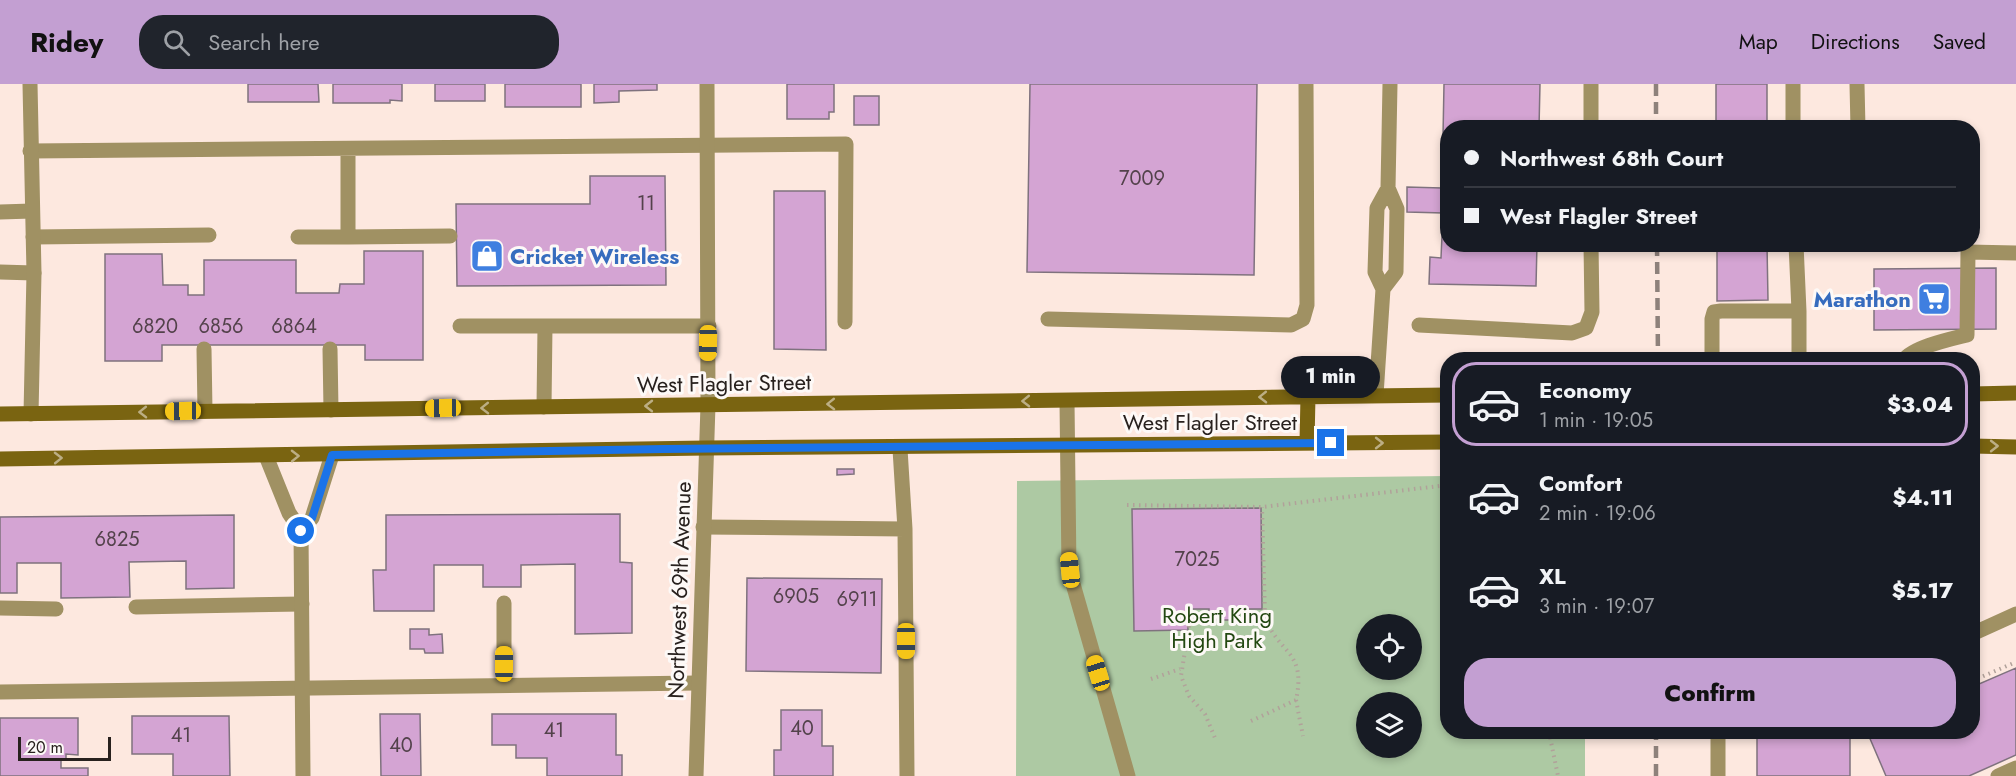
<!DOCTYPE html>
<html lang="en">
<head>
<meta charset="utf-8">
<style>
  :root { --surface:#171b24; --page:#20242c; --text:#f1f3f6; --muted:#9ea1a6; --line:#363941; --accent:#c39fd2 }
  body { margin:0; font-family:Jost,sans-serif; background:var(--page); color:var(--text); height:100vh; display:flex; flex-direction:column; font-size:22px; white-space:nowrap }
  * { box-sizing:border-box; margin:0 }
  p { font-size:20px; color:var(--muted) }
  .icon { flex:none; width:33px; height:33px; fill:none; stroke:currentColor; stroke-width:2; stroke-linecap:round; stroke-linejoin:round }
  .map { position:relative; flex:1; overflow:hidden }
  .panel { position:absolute; left:1440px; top:268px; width:540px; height:387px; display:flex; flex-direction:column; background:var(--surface); border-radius:24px; box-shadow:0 3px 9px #0003 }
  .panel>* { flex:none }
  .banner { position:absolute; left:1440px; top:36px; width:540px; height:132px; border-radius:24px; box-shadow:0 3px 9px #0003; display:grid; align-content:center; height:132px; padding:0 24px; background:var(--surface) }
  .fabs { position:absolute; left:1356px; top:530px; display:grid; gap:12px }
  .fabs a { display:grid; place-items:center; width:66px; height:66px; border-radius:50%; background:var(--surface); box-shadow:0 3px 9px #0003; font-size:30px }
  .scale { position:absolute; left:18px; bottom:15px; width:93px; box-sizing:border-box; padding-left:6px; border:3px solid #28211e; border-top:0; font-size:16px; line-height:21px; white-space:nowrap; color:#28211e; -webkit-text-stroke:4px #fdf9f7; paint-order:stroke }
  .end { position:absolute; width:27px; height:27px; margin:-14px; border:8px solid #1a73e8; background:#fff; box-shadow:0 0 0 3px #fff }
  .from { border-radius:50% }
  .bubble { position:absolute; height:42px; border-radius:21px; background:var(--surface); box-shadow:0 3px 9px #0003; font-size:20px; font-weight:800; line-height:42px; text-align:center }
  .car { position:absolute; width:18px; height:36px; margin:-18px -9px; border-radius:8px; box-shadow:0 0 4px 2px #0007; background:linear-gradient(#f5c518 24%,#345 0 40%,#f5c518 0 76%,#345 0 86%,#f5c518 0) }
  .banner b { display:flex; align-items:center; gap:21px; height:57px; font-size:22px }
  .banner b+b { border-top:2px solid var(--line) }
  .banner i { width:15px; height:15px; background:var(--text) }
  ul { padding:10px 0 0; list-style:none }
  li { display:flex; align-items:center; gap:18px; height:84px; margin:0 12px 9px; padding:0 12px; border:3px solid transparent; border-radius:24px }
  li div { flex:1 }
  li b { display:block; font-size:22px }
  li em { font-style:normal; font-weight:800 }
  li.active { border-color:var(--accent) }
  li>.icon { width:54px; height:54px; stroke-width:1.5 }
  .action { display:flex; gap:12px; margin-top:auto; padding:12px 24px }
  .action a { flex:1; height:69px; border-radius:24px; background:var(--accent); color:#111; font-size:24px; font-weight:800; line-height:69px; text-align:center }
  header { display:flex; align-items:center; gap:36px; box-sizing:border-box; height:84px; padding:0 30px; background:var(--accent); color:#111 }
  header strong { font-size:28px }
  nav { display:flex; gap:33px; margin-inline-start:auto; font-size:21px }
  .search { width:420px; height:54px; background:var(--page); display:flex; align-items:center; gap:15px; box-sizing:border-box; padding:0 21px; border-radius:24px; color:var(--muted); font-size:22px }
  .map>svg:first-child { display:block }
  .green { fill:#adc9a3; fill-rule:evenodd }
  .building { fill:#d4a4d3; stroke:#7f727e; stroke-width:1.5 }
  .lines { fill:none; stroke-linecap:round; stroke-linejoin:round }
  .path { stroke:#b1a19a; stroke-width:4; stroke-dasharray:1.5 4.5; stroke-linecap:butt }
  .service { stroke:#a09163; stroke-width:15 }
  .minor { stroke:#a09163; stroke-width:15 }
  .tertiary { stroke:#a09163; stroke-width:15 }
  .secondary { stroke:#7a6411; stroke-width:15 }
  .rail { stroke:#8e817b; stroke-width:4.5; stroke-dasharray:12 6; stroke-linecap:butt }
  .oneway { stroke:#bcae84 }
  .route { stroke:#1a73e8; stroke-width:8 }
  .labels { text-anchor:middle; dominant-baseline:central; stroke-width:6; stroke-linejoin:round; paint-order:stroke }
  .number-label { font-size:20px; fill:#53424b }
  .shop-label { font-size:22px; font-weight:bold; fill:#366cbe; stroke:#fdf9f7; text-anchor:start }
  .street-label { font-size:22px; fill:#28211e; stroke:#fdf9f7 }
  .park-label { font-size:22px; fill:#234812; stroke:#fdf9f7 }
</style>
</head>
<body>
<header>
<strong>Ridey</strong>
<div class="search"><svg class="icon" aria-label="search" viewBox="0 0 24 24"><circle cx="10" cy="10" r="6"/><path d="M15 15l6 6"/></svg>Search here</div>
<nav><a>Map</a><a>Directions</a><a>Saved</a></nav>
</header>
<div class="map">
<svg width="2016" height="692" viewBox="0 0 2016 692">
  <rect width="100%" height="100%" fill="#fde8df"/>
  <path class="green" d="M1447,392L1448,648H1585V692H1016L1017,397ZM1366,540H1412V585H1366ZM1366,618H1412V663H1366Z"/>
  <path class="building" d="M248,0H318L319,18H248Z
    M333,0H402V17L390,16V19H333Z
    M435,0H485V17H435Z
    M505,0H581V23H505Z
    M594,0H657V6L619,7V18L594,19Z
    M787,0H834V28H829V35H787Z
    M1030,0H1257L1254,191L1027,188Z
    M1444,0H1540L1539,44H1448V160H1537L1536,202L1429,200L1430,173L1441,174L1443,129L1407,128V103L1442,104Z
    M1716,0H1767V44H1716Z
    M854,12H879V41H854Z
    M590,92H665L666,201L457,202L456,120H590Z
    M774,107H825L826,266L774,265Z
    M1717,160H1767L1768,216L1717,217Z
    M364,167H423V276H365V261H162V277H105V170H162L163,201H188V211H204V176H296V209H339L340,200H364Z
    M1996,184V245L1874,246V185Z
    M837,385H854V390L837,391Z
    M1261,424L1262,525H1239V536H1209V525H1187L1188,546L1134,547L1132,425Z
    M620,430V478L632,479V549L575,550V480L521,481V503H483V481H434V527H374L373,486H386V431Z
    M234,431V504L186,505V477L129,478L130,513L61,514V479H17V509H0V433Z
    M747,494L882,495L881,589L746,587Z
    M410,545H429V551L442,550L443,569H425L424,565H410Z
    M2016,584V671L1969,692H1886L1868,650L1972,648V603Z
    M781,626H822V662H833V692H774V666H781Z
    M380,630H420L421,692H381Z
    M492,630H616V671H622V692H547V674H516V661H492Z
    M132,632H229L230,692H173V670H132Z
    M0,634H78V671L66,670V676H61V684H88V692H0Z
    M1757,648H1850V692H1757Z"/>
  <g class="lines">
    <path class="path" d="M1127,421L1262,423L1448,401
      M1189,542L1181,592L1189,612L1205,630L1215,654
      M1151,595L1180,585
      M1972,597L2016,578
      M1296,616L1303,652
      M1251,637L1296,616C1307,565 1277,570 1265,532L1262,423
      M1549,648L1558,692
      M1853,648V651L1859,648"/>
    <path class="service" d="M1591,0V44
      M1793,0V44
      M1857,0L1858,44
      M30,67L846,60L845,238
      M1388,104L1397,125L1396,188L1383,205L1375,188L1377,124Z
      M1388,104L1390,0
      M0,128L32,127
      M33,153L209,151
      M298,153H348V65
      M348,153L450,152
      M1796,160L1799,227
      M0,188L34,189
      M1048,235L1291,241L1303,235L1307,221L1306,0
      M1419,241L1572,249L1586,244L1592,228L1591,160
      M460,242H709
      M204,265L205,327
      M330,265L331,326
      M1712,276V235L1714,228L1721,227H1799V276
      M1904,276C1913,263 1951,255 1967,251L1968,168L2016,169
      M1376,311L1383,205
      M1067,317L1069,486L1128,692
      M544,323L545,242
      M703,443L905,445L900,365
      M905,445L907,692
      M136,523L302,520
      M0,524L56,525
      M1972,550L2016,530
      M504,601V519
      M0,608L697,599
      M1718,648V692
      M1998,692L2016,684"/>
    <path class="minor" d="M30,0L34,189L31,330
      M266,372L289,429L301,447L303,692
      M301,447L312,434L332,371"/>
    <path class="tertiary" d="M696,692L708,321L707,0"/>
    <path class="secondary" d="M1972,310L2016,309
      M0,330L1448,311
      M1307,359L1308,312
      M1972,362L2016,363
      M0,375L706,364L1448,358"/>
    <path class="rail" d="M1656,0V44
      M1657,160L1658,276
      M1656,692V648"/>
  </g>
  <defs><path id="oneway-chevron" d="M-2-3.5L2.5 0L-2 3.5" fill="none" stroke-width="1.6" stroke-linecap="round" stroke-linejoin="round" transform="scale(1.5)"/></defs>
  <g class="oneway">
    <use href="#oneway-chevron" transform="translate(1263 313) rotate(179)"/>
    <use href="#oneway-chevron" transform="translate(1026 317) rotate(179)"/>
    <use href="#oneway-chevron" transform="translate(831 320) rotate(179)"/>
    <use href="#oneway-chevron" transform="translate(649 322) rotate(180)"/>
    <use href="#oneway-chevron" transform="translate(485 324) rotate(179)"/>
    <use href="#oneway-chevron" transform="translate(143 328) rotate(179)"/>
    <use href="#oneway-chevron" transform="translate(1379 359)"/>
    <use href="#oneway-chevron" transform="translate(1994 362)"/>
    <use href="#oneway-chevron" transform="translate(295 372) rotate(-1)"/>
    <use href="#oneway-chevron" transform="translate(58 374) rotate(-1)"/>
  </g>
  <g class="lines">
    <path class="route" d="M301,447L312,434L332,371L663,365L1331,359"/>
  </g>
  <defs>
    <symbol id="shop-square" viewBox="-11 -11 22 22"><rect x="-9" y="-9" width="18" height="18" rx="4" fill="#3f7fe0" stroke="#fdf9f7"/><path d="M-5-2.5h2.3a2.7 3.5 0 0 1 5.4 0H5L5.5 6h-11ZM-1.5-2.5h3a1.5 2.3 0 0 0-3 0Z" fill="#fff"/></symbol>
    <symbol id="supermarket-square" viewBox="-11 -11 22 22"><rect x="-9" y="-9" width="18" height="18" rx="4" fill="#3f7fe0" stroke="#fdf9f7"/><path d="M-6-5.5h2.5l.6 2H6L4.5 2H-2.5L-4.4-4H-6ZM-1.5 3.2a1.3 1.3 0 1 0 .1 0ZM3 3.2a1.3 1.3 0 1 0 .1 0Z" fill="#fff"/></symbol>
  </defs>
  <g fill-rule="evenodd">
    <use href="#shop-square" x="468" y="153" width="38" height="38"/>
    <use href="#supermarket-square" x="1915" y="196" width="38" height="38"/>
  </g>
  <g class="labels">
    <g class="number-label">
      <text x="1142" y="94">7009</text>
      <text x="646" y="119">11</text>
      <text x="155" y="242">6820</text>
      <text x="221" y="242">6856</text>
      <text x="294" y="242">6864</text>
      <text x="117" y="455">6825</text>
      <text x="1197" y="475">7025</text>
      <text x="796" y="512">6905</text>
      <text x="857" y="515">6911</text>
      <text x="802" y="644">40</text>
      <text x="554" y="646">41</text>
      <text x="181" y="651">41</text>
      <text x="401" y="661">40</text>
    </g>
    <g class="shop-label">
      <text x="510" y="172">Cricket Wireless</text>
      <text x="1911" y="215" text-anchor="end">Marathon</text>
    </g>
    <g class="street-label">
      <text transform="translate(724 299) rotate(-1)">West Flagler Street</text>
      <text x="1210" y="338">West Flagler Street</text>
      <text transform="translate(679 506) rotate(-88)">Northwest 69th Avenue</text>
    </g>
    <g class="park-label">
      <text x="1217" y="531">Robert King<tspan x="1217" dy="25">High Park</tspan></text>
    </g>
  </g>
</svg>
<div class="fabs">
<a><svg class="icon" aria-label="locate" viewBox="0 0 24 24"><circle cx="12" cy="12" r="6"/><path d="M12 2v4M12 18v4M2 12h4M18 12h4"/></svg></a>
<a><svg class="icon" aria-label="layers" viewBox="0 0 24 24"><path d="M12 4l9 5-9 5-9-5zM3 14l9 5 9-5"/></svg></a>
</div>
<div class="scale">20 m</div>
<i class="end from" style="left:301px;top:447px"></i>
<i class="end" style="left:1331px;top:359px"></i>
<div class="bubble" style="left:1281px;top:272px;width:99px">1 min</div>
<i class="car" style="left:708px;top:259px;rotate:181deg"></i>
<i class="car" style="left:443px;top:324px;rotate:269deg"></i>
<i class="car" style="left:183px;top:327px;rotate:269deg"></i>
<i class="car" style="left:1070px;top:486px;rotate:354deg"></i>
<i class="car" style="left:906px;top:557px;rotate:180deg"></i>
<i class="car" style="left:504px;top:580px;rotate:0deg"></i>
<i class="car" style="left:1098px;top:589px;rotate:343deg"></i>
<div class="banner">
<b><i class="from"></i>Northwest 68th Court</b>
<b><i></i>West Flagler Street</b>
</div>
<section class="panel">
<ul>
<li class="active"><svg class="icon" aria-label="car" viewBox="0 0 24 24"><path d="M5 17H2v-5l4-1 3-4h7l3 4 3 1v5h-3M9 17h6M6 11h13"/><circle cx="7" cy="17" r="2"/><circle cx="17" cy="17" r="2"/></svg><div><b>Economy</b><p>1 min · 19:05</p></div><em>$3.04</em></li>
<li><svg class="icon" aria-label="car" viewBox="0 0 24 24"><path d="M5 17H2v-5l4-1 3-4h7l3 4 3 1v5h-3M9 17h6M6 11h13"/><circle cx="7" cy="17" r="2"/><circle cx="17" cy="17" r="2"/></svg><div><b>Comfort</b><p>2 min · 19:06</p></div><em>$4.11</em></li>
<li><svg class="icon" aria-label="car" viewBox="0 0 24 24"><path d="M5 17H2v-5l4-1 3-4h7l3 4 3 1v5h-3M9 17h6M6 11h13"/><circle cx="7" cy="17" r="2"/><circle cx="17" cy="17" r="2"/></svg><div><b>XL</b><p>3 min · 19:07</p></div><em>$5.17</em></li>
</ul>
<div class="action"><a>Confirm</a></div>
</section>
</div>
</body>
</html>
